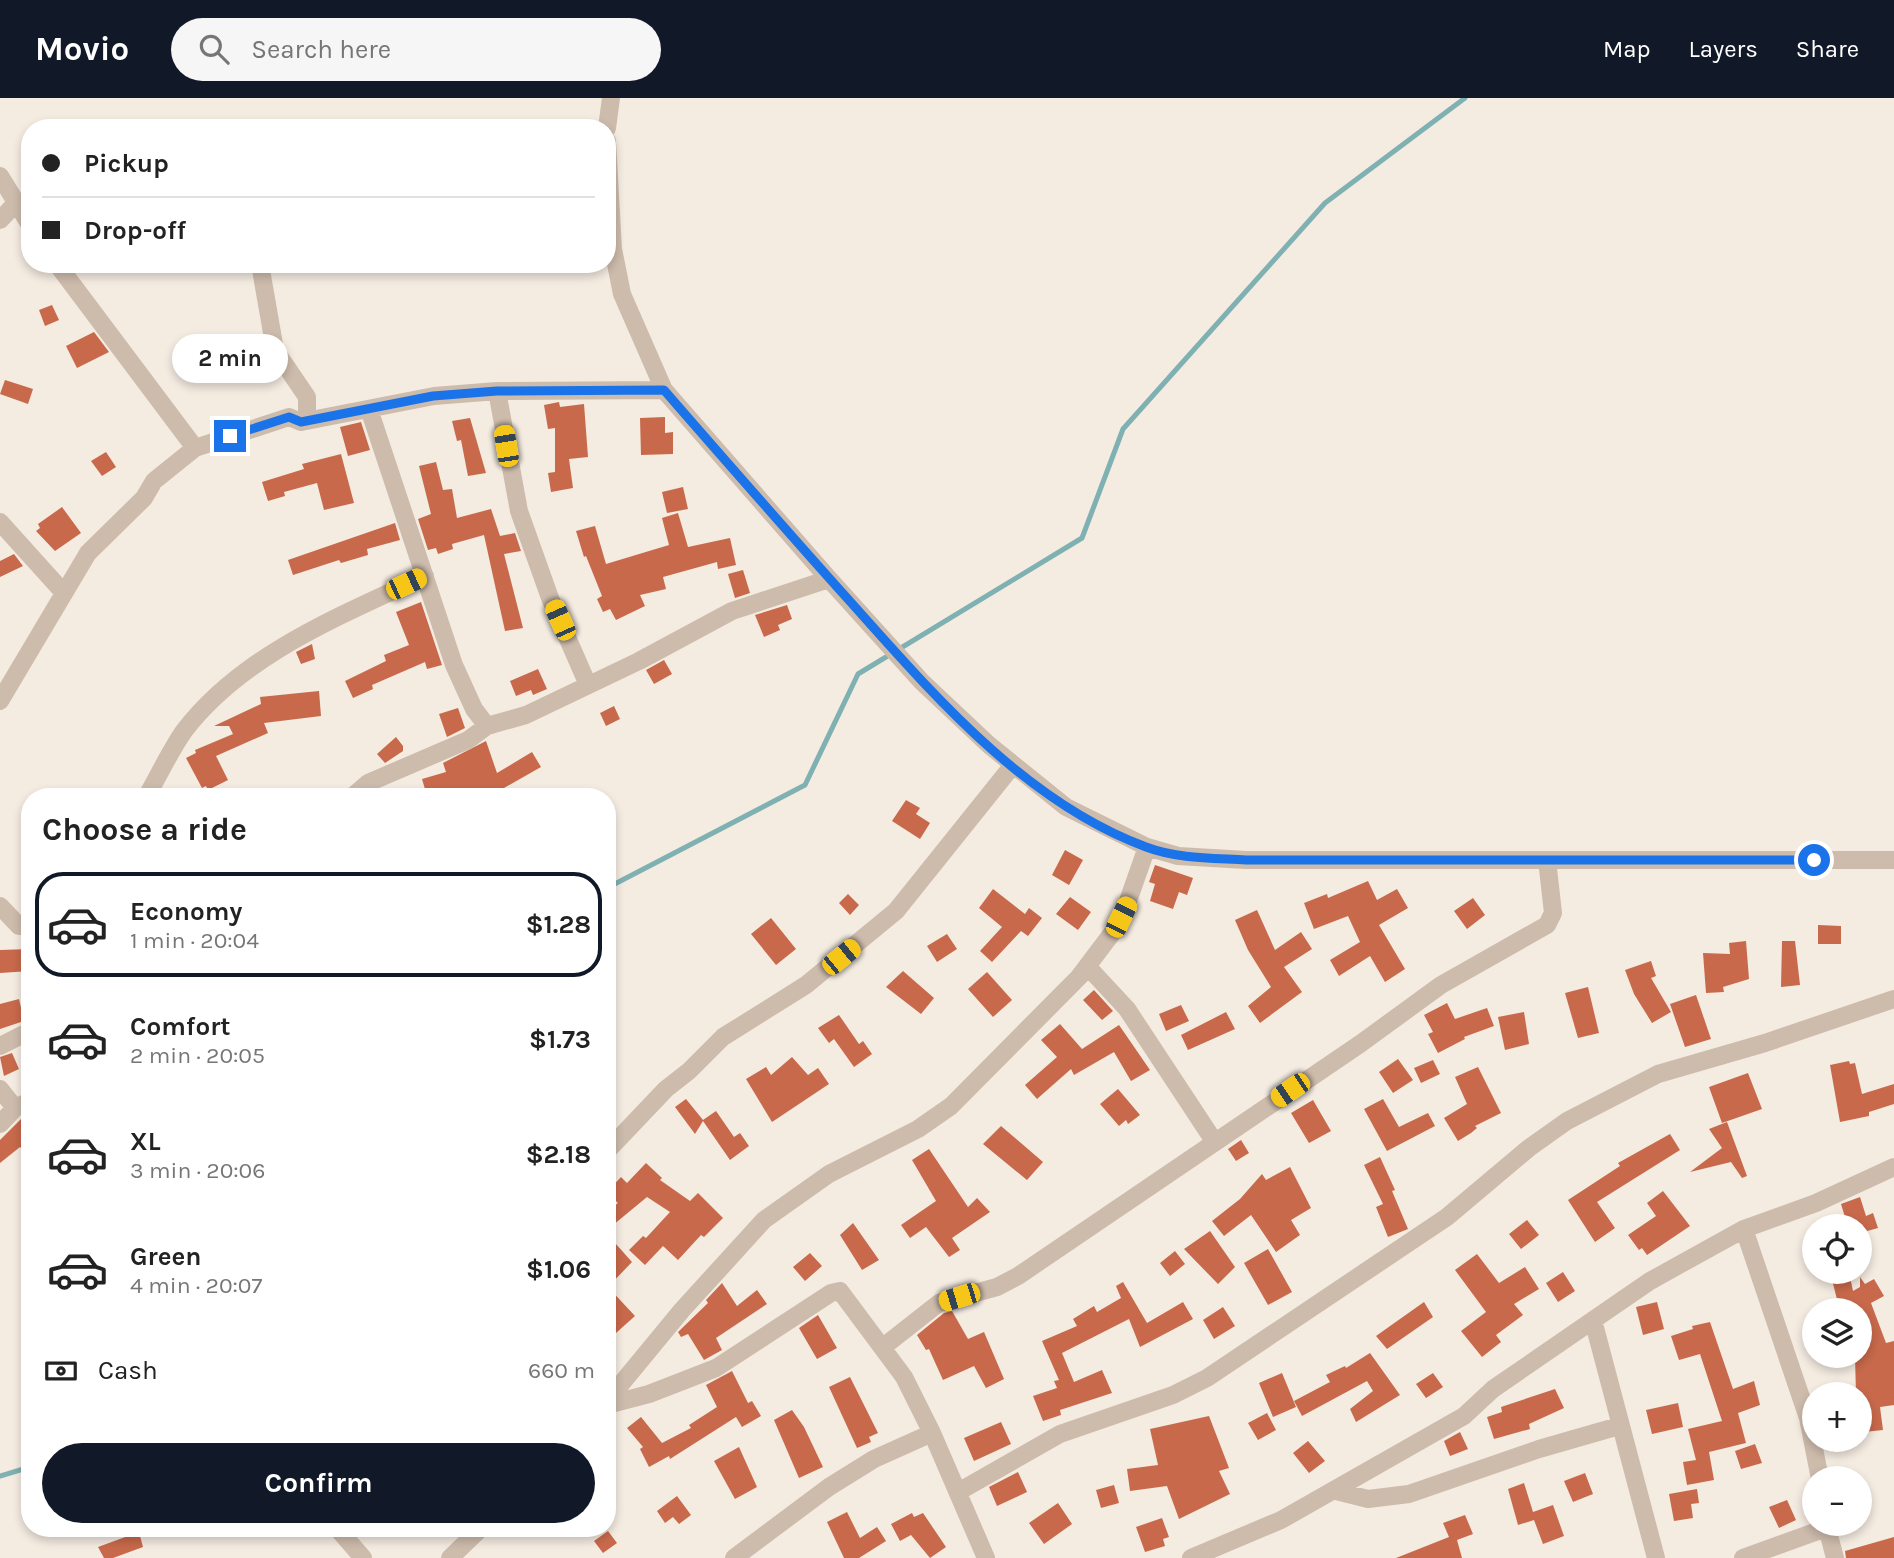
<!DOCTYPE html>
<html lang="en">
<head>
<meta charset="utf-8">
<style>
  :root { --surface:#fff; --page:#f6f6f6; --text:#222; --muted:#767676; --line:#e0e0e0; --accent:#111827 }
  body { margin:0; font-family:Karla,sans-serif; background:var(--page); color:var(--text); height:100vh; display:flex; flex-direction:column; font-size:26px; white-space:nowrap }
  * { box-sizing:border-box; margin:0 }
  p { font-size:23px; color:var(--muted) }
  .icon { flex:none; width:38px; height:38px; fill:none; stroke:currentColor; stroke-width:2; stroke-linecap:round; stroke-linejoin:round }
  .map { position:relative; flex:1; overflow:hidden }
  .drawer { position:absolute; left:21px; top:690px; width:595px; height:749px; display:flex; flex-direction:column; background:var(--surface); border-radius:28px; box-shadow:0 4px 10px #0003 }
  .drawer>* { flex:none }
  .banner { position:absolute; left:21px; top:21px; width:595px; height:154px; border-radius:28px; box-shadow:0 4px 10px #0003; display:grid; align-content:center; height:154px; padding:0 21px; background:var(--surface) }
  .tools { position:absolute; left:1802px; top:1116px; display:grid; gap:14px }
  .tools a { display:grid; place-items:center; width:70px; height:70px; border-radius:50%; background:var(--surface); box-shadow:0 4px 10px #0003; font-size:35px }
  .end { position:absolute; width:32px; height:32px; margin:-16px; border:9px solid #1a73e8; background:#fff; box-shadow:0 0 0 4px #fff }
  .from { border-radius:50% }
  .bubble { position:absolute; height:49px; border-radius:24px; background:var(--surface); box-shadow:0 4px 10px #0003; font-size:23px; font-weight:700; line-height:49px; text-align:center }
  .car { position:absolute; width:21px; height:42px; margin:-21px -10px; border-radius:9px; box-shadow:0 0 5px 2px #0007; background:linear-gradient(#f5c518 24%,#345 0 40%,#f5c518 0 76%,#345 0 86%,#f5c518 0) }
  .banner b { display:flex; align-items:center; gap:24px; height:66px; font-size:26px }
  .banner b+b { border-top:2px solid var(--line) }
  .banner i { width:18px; height:18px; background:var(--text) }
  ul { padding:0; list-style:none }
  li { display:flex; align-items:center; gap:21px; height:105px; margin:0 14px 10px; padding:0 7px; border:4px solid transparent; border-radius:28px }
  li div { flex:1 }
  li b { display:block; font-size:26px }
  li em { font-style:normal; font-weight:700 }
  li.on { border-color:var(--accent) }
  li>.icon { width:63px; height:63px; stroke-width:1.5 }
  h2 { padding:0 21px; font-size:32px; line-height:84px }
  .pay { display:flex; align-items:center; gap:18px; height:77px; padding:0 21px; font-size:26px }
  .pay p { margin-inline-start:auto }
  .action { display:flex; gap:14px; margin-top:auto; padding:14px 21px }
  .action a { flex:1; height:80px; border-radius:42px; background:var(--accent); color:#fff; font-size:28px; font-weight:700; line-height:80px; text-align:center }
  header { display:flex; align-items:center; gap:42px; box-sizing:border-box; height:98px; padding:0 35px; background:var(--accent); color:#fff }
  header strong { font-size:33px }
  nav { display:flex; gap:38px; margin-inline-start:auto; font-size:24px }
  .search { width:490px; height:63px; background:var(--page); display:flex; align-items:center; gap:18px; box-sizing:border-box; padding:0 24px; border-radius:38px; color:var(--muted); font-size:26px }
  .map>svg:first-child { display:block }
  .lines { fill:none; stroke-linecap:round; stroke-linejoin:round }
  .stream { stroke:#7fb0b2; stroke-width:5 }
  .building { fill:#c8694b }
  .minor { stroke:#cdbbac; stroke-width:18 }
  .route { stroke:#1a73e8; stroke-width:9 }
</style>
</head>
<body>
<header>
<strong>Movio</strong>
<div class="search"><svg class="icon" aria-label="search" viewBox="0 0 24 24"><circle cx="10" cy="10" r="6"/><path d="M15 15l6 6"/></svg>Search here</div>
<nav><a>Map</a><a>Layers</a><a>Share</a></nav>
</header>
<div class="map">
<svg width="1894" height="1460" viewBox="0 0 1894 1460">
  <rect width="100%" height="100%" fill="#f4ebe1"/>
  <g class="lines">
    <path class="stream" d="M607,790L805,687L858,576L1082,440L1123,331L1325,105L1465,0
      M0,1378L30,1369"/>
  </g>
  <path class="building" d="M52,207L59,222L45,228L39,212Z
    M94,234L109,254L77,270L66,248Z
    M5,282L33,291L28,306L0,296Z
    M559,304L560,309L584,306L588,359L569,361L573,390L551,394L548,375L555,374V330L548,331L544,307Z
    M665,319V335L673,334V356L641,357L640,320Z
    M470,320L486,375L468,378L461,342L457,343L452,323Z
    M361,324L370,352L348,358L340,329Z
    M106,354L116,369L102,378L91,363Z
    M341,356L354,405L324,412L317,385L284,394L285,398L268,403L262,384L304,371L302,366Z
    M436,364L443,392L452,391L457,420L491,411L500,438L515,435L521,453L504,456L523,530L505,533L484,437L452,446L453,451L438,456L436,450L428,452L418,421L431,416L419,368Z
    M683,389L688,411L667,415L662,394Z
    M62,409L81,435L55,453L36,433L40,430L38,426Z
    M678,415L688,449L730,440L736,467L718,471L717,464L663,479L666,491L640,497L645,508L616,522L610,511L603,514L597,501L602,498L586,458L584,459L576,433L595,428L606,466L669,447L662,420Z
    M395,425L400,442L367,451L368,457L341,465L339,462L293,477L288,462Z
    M14,456L23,468L0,479V463Z
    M743,472L750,495L735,500L728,476Z
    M421,504L442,567L427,571L425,564L372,587L373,591L353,600L345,583L386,563L384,557L409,547L396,514Z
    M787,507L792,521L778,527L780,532L764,539L755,517Z
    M312,546L315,561L301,566L296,554Z
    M664,562L672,576L654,586L646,572Z
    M538,571L547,591L533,597L531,592L516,598L510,583Z
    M319,593L321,618L264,625L268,635L216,658L228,682L208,692L206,688L202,690L186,660L196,655L195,652L233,636L229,628H214L261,606L260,599Z
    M614,608L620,621L606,628L600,615Z
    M458,610L465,630L447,639L439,616Z
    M396,639L403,648V653L385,665L377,656Z
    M486,643L497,675L532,654L541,669L497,694L498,698H459L456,691L427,698L422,681L446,674L443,665Z
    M906,702L920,710L916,716L930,725L920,741L892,723Z
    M1065,752L1083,762L1069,787L1052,777Z
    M1155,767L1193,780L1187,797L1179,794L1173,811L1150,803L1155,786L1149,784Z
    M1368,783L1377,802L1397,791L1408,810L1379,827L1405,871L1385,884L1370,858L1339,878L1330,862L1360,844L1348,818L1314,831L1304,805L1327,796L1328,800Z
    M993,791L1025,816L1029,810L1042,820L1028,838L1021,833L992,864L980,853L1002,829L979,810Z
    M848,796L859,807L850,817L839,805Z
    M1070,799L1091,814L1078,832L1056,816Z
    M1473,800L1485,817L1467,831L1454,813Z
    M1257,812L1275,852L1301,834L1312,851L1284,869L1302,894L1260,925L1248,908L1271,889L1248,852L1235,822Z
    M771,820L796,851L776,867L751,836Z
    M1818,827L1841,828V846H1818Z
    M947,836L957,851L937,864L927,848Z
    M1746,843L1749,881L1723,889L1724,894L1706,895L1703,855L1730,856L1729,845Z
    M1782,843H1795L1800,887L1781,889Z
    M30,851V873L0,875V852Z
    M1651,863L1656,878L1651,880L1671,914L1652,925L1634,896L1625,872Z
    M903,873L934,900L921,916L886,889Z
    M987,874L1012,902L993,919L968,891Z
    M1588,889L1599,935L1578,940L1565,895Z
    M1094,892L1113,913L1102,922L1083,902Z
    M1696,897L1711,941L1685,949L1670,906Z
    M19,901L24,923L0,931V906Z
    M1447,905L1455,921L1487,910L1494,928L1464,939L1465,941L1438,955L1428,936L1433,934L1424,917Z
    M1181,907L1189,923L1166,933L1159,916Z
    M1226,914L1235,931L1188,952L1181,937Z
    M1524,914L1529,946L1505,952L1498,919Z
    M839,917L859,946L863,943L872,956L854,969L834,941L829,945L818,930Z
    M1060,926L1082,951L1119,927L1150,972L1131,983L1114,954L1074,977L1071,971L1037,1001L1025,987L1057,959L1041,942Z
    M12,955L19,971L4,978L0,959Z
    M792,959L808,977L818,970L829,986L772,1024L746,981L766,969L771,977Z
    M1398,961L1413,982L1393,995L1379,974Z
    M1433,962L1440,976L1421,985L1414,970Z
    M1849,963L1850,966L1855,965L1862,996L1894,986V1006L1869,1014V1018L1840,1024L1830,967Z
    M1478,969L1501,1015L1475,1028L1477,1030L1471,1035L1458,1043L1444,1020L1467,1006L1455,979Z
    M1748,975L1762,1011L1722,1025L1709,989Z
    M1118,991L1140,1017L1128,1026L1126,1022L1119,1028L1100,1006Z
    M686,1001L703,1022L716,1013L734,1039L740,1035L749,1048L730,1062L703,1023L695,1036L675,1009Z
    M1383,1001L1399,1029L1428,1015L1435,1028L1387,1053L1364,1011Z
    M1313,1002L1331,1033L1309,1045L1291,1015Z
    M21,1021L30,1031V1060L20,1049L0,1065V1042Z
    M1727,1024L1747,1078L1742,1080L1731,1064L1690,1074L1722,1050L1709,1031Z
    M1001,1028L1043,1064L1027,1082L983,1046Z
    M1670,1036L1680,1052L1597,1104L1615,1130L1595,1144L1568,1102L1620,1068L1618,1065Z
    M1241,1042L1249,1055L1236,1063L1228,1051Z
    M929,1051L968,1109L977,1100L990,1114L952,1140L960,1152L949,1159L926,1129L910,1140L901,1127L936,1103L912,1062Z
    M1380,1059L1395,1092L1392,1093L1408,1131L1388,1139L1376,1109L1383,1106L1364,1067Z
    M646,1065L662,1080L660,1082L690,1103L698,1095L723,1120L704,1139L701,1137L678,1162L663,1148L645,1167L629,1152L643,1138L646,1140L670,1114L647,1099L607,1132V1114L618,1105L607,1094L621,1079L627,1085Z
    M1290,1069L1311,1110L1291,1122L1300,1137L1276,1154L1251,1117L1224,1138L1212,1123L1240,1101L1262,1076L1266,1082Z
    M1663,1093L1690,1128L1647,1157L1642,1150L1639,1152L1628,1137L1656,1118L1647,1105Z
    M1860,1099L1866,1118L1873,1115L1878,1130L1860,1135V1129H1848L1841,1106Z
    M1527,1122L1539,1137L1521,1151L1509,1136Z
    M853,1125L879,1162L862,1172L840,1137Z
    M1210,1133L1235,1169L1218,1186L1184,1151Z
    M607,1136L632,1164L608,1189L635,1218L607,1243Z
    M1268,1151L1292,1194L1268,1207L1244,1165Z
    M1175,1153L1185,1166L1170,1178L1160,1165Z
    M810,1155L822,1168L805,1183L793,1169Z
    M1477,1156L1499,1185L1525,1169L1539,1191L1514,1206L1523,1217L1496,1237L1501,1244L1482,1259L1461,1233L1486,1214L1455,1172Z
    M1563,1174L1575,1193L1558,1204L1546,1185Z
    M1830,1174H1849L1853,1193L1860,1189V1179L1865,1186L1874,1181L1884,1198L1871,1205L1886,1245L1894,1243V1307L1880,1309L1883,1332L1864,1334L1860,1297H1856L1855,1258H1860V1213H1840Z
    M1123,1184L1147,1225L1183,1204L1193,1221L1140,1249L1129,1221L1062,1255L1074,1284L1102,1272L1112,1295L1060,1312L1061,1317L1043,1323L1033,1298L1057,1290L1054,1283L1059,1282L1042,1243L1077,1228L1073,1221L1094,1208L1097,1214L1121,1200L1116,1188Z
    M722,1185L737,1208L757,1192L767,1206L716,1240L722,1252L704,1262L688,1236L681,1239L678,1234L708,1205L706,1202Z
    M1424,1204L1433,1219L1387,1251L1376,1238Z
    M1657,1204L1664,1231L1643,1237L1636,1209Z
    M1223,1209L1235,1228L1214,1241L1203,1222Z
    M952,1213L968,1241L984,1234L1004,1281L986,1290L974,1268L943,1282L929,1251L926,1252L917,1237L944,1215Z
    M818,1217L837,1250L817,1261L799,1230Z
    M1710,1224L1733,1291L1754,1283L1760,1307L1738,1315L1746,1345L1709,1354L1714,1382L1687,1387L1683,1364L1696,1362L1688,1331L1722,1323L1700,1256L1679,1262L1671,1238L1693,1231L1692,1228Z
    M1370,1255L1400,1297L1356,1324L1350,1311L1373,1293L1367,1283L1302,1318L1294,1303L1330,1284L1326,1277L1345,1268L1346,1270Z
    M732,1273L748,1305L752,1303L761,1318L742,1329L736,1319L670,1361L669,1358L649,1369L640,1351L643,1349L627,1330L641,1319L662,1345L691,1330L689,1327L717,1309L706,1287Z
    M1282,1275L1296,1309L1273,1319L1259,1285Z
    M1433,1275L1443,1289L1426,1300L1416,1286Z
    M850,1279L878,1335L869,1339L871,1344L857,1350L829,1289Z
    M1555,1291L1564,1310L1529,1326L1530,1331L1494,1341L1487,1319L1502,1314L1501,1309Z
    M1678,1305L1683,1329L1652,1336L1646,1312Z
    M792,1312L804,1329L823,1369L799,1380L774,1322Z
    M1267,1315L1276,1332L1258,1342L1248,1325Z
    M1209,1318L1229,1370L1219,1373L1230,1396L1179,1421L1167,1388L1130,1393L1127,1371L1158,1367L1150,1331Z
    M1001,1324L1011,1346L974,1363L964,1340Z
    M1460,1334L1468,1351L1450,1358L1444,1343Z
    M1308,1343L1325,1363L1309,1375L1293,1355Z
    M1755,1346L1762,1365L1741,1371L1735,1353Z
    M739,1349L757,1389L735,1401L714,1363Z
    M1018,1374L1027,1394L997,1408L989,1389Z
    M1585,1375L1593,1396L1573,1404L1564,1383Z
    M1524,1385L1533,1414L1553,1407L1564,1438L1543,1446L1534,1422L1518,1427L1508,1391Z
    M1114,1387L1119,1405L1101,1410L1096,1392Z
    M1697,1391L1699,1405L1691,1406L1693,1420L1674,1423L1669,1396Z
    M677,1398L691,1417L679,1426L673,1419L665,1425L657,1413Z
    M1787,1402L1796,1422L1779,1430L1769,1409Z
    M1058,1405L1072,1426L1044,1446L1029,1425Z
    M847,1414L860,1440L877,1429L886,1443L859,1460H844L827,1424Z
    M912,1415L914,1419L923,1415L946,1449L930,1460L911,1437L900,1443L891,1426Z
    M1465,1417L1473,1436L1457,1442L1462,1460H1396L1449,1439L1443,1425Z
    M1162,1420L1169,1439L1163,1441L1165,1448L1145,1454L1136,1429Z
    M608,1433L617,1445L603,1455L594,1443Z
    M139,1434L143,1449L113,1460H104L98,1449Z
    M1894,1439V1460H1846L1845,1453Z"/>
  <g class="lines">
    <path class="minor" d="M607,30L611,0
      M607,43L613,151L622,196L664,292L829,481L922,584L989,647L1066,709L1147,749L1178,758L1246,762H1894
      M0,78L30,127
      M0,122L17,104
      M57,166L195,350
      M260,166L275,252L307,299V320L301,324
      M497,293L519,413L550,500L588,587
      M369,311L454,567L474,611L487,628
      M0,424L64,495
      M0,603L88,455L144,400L154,383L195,350L289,319L301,324L434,298L497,293L664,292
      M147,698C159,677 170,653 184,633C243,556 340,518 425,478
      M353,698L368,685L468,642L487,628L526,617L639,563L732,513L829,481
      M0,808L19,828L30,827
      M1088,869L1127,911L1214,1043
      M0,948L30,933
      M0,991L15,1010
      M0,1026L15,1010L30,1003
      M607,1053L666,991L689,973L723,939L806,887L896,813L1013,667
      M1744,1131L1808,1320L1820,1381
      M1593,1222L1656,1460
      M883,1249L939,1205L997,1189L1018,1178L1360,946L1441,887L1547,827L1553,815L1547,762
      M607,1303L682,1212L764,1122L829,1076L918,1031L951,1008L1079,879L1113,834L1128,803L1147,749
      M607,1307L649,1296L716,1270L831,1195L840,1193L904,1279L932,1335L986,1460
      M1336,1393L1368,1401L1409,1396L1539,1351L1619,1328
      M958,1394L1060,1336L1173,1297L1207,1280L1447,1119L1529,1050L1567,1023L1658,976L1765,945L1894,901
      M1826,1426L1835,1460
      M337,1430L363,1460
      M450,1460L481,1430
      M734,1460L829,1389L874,1361L932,1335
      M1191,1460L1281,1422L1464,1318L1493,1291L1650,1183L1744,1131L1816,1105L1894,1069
      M1743,1460L1826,1430"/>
  </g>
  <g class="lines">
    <path class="route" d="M230,338L289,319L301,324L433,298L497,293L664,292C725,362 785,431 847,500C932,595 1024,704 1146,749C1178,761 1213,760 1246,762H1814"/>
  </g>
</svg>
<div class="tools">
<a><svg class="icon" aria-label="locate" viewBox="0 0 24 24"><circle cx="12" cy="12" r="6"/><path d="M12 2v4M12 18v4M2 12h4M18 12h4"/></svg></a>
<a><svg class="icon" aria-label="layers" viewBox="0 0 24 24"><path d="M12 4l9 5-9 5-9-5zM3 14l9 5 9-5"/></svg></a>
<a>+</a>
<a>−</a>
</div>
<i class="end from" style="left:1814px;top:762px"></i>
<i class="end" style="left:230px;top:338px"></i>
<div class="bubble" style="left:172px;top:236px;width:116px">2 min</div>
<i class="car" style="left:506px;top:348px;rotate:351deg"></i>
<i class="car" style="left:406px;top:486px;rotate:65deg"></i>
<i class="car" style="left:560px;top:522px;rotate:336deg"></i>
<i class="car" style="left:1121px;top:819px;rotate:26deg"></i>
<i class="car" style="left:841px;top:859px;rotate:51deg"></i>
<i class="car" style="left:1290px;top:992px;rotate:236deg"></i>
<i class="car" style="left:959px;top:1199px;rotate:253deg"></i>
<div class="banner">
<b><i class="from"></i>Pickup</b>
<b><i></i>Drop-off</b>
</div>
<section class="drawer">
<h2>Choose a ride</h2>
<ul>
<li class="on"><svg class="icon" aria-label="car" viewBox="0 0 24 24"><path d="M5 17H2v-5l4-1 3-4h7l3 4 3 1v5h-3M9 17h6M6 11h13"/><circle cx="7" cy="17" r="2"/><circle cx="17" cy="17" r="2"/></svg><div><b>Economy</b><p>1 min · 20:04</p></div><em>$1.28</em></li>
<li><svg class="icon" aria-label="car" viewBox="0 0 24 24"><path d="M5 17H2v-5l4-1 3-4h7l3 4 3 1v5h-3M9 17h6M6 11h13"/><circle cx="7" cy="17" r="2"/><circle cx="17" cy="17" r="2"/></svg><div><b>Comfort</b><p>2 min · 20:05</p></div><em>$1.73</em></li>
<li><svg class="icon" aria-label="car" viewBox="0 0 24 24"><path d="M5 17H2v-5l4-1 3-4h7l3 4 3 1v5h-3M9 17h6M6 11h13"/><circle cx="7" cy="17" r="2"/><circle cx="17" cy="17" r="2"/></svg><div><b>XL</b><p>3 min · 20:06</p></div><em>$2.18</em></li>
<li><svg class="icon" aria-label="car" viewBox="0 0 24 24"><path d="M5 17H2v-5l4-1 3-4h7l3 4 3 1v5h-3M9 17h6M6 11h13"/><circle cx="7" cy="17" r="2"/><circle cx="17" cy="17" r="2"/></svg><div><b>Green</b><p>4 min · 20:07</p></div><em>$1.06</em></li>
</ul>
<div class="pay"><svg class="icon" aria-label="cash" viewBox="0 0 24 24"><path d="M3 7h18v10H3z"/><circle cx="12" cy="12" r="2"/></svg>Cash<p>660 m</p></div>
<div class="action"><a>Confirm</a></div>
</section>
</div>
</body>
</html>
